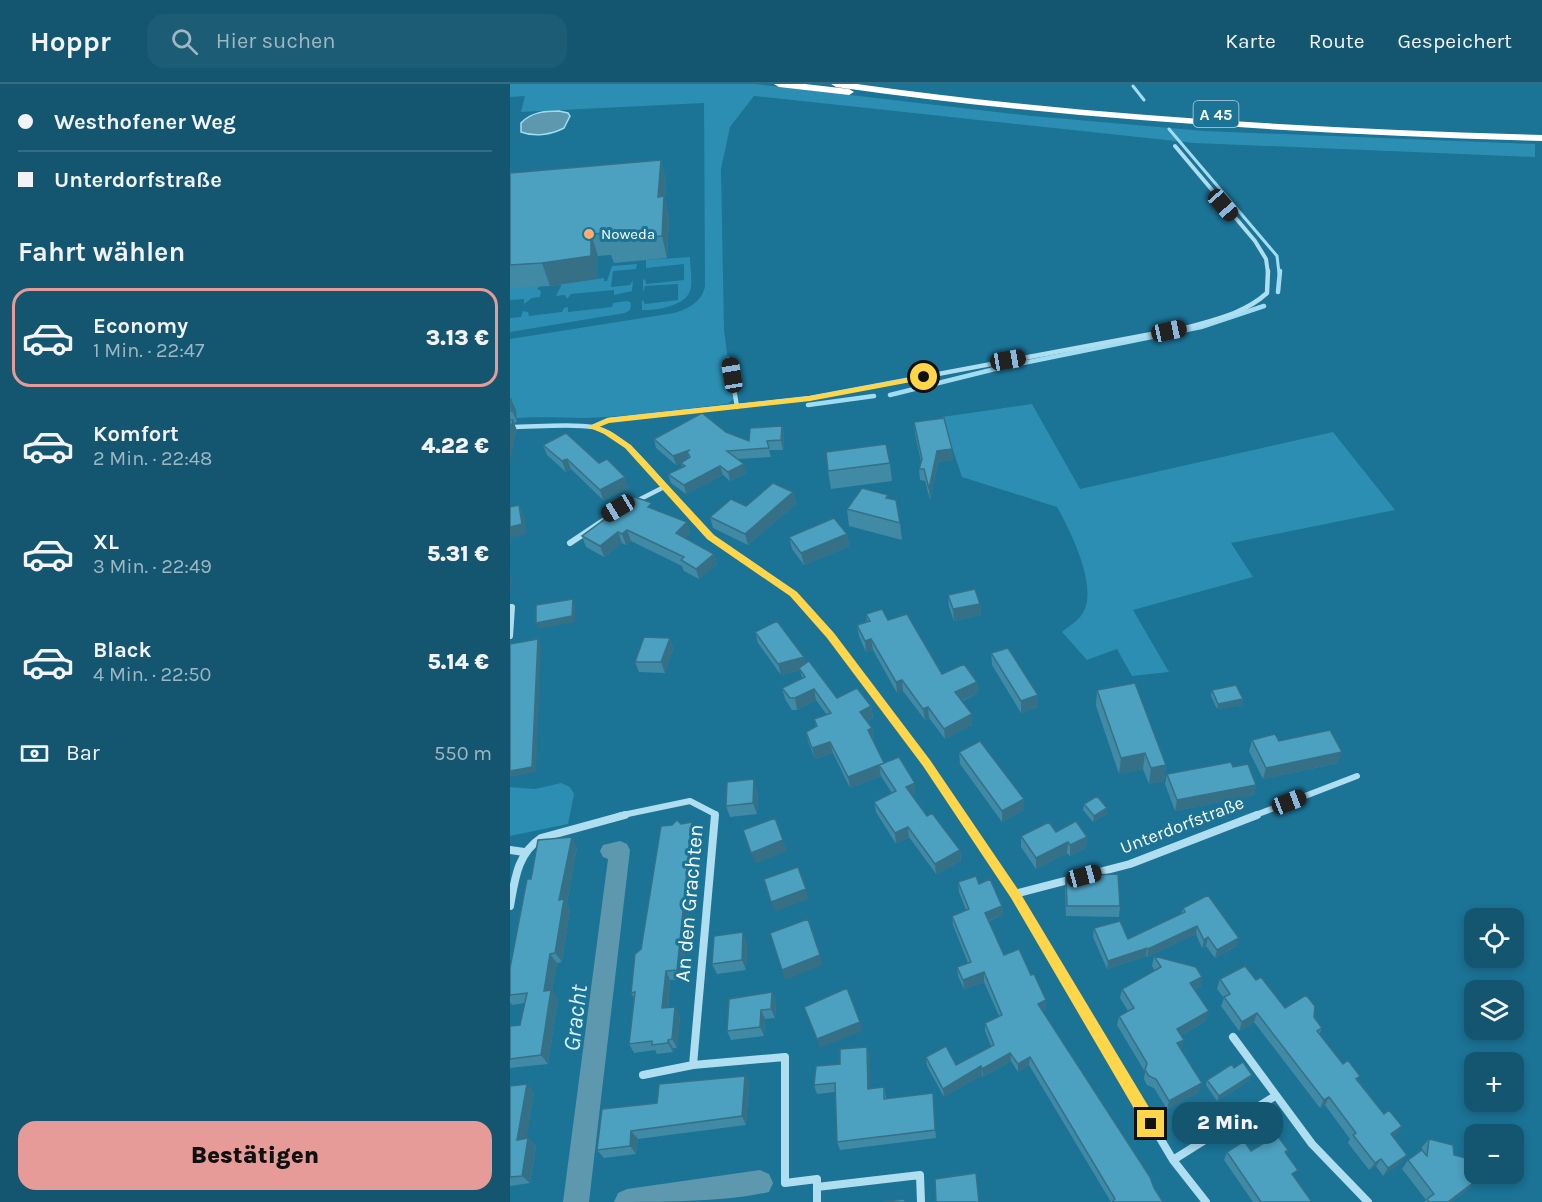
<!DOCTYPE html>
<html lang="de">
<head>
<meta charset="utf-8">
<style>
  :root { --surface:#145670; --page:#1d5c75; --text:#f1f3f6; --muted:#9db7c3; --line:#336c83; --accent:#e69b98 }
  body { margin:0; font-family:Karla,sans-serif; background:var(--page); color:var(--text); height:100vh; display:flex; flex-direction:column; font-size:22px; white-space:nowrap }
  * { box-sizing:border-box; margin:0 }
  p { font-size:20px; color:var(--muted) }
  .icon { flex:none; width:33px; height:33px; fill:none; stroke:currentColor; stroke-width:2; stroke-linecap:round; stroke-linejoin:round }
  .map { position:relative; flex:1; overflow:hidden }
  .sheet { display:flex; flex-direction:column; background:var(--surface); width:510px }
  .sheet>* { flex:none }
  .banner { display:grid; align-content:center; height:132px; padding:0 18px; background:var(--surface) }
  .fabs { position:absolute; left:954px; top:824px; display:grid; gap:12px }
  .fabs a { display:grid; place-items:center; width:60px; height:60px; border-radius:12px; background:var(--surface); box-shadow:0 3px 9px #0003; font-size:30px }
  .end { position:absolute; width:27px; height:27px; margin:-14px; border:8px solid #ffd54a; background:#111; box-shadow:0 0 0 3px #111 }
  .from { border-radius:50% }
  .bubble { position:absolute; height:42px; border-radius:18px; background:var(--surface); box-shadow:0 3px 9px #0003; font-size:20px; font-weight:800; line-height:42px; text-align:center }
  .car { position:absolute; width:18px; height:36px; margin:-18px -9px; border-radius:8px; box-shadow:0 0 4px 2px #0007; background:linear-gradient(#222 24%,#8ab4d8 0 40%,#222 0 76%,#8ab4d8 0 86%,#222 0) }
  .banner b { display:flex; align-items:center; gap:21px; height:57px; font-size:22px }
  .banner b+b { border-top:2px solid var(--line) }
  .banner i { width:15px; height:15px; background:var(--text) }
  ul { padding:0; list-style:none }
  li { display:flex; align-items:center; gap:18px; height:99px; margin:0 12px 9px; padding:0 6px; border:3px solid transparent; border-radius:18px }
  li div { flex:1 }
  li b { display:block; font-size:22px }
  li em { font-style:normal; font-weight:800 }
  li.selected { border-color:var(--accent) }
  li>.icon { width:54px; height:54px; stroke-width:1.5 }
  h2 { padding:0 18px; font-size:27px; line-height:72px }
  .pay { display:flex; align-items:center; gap:15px; height:66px; padding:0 18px; font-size:22px }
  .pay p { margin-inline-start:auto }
  .cta { display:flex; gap:12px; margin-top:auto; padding:12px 18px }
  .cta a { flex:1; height:69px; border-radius:18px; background:var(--accent); color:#111; font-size:24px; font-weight:800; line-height:69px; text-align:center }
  header { display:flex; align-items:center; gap:36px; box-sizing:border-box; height:84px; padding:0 30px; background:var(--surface); border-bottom:2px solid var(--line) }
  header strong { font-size:28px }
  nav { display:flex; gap:33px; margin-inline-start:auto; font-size:21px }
  .search { width:420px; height:54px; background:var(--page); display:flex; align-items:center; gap:15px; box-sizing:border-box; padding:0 21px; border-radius:18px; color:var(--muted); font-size:22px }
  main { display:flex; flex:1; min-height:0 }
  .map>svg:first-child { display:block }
  .green { fill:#2b8eb2 }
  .water { fill:#5e98ae; stroke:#a1ddf2; stroke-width:1.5 }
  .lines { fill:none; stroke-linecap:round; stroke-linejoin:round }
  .stream-far1 { stroke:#a1ddf2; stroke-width:3 }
  .stream { stroke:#a1ddf2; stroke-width:4.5 }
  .canal { fill:#5e98ae; fill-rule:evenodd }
  .minor-far3 { stroke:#aedef0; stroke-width:4 }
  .minor-far2 { stroke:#aedef0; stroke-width:4.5 }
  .minor-far1 { stroke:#aedef0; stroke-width:6 }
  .minor { stroke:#aedef0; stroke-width:8 }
  .motorway { fill:#fff; fill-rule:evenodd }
  .wall { fill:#418aa5 }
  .shaded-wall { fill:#357086 }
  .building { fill:#4ca0c0; stroke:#357086; stroke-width:1.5 }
  .route { fill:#ffd54a }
  .poi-dot { fill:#ffac6d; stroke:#1b7396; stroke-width:2 }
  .labels { text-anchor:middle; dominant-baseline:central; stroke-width:6; stroke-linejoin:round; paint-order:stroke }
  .far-poi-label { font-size:15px; fill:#fff; stroke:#1b7396; text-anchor:start }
  .shield { fill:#1b7396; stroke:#bbd5e0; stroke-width:1.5 }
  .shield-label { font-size:16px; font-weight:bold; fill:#fff }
  .street-label { font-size:18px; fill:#fff; stroke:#1b7396 }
  .near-street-label { font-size:21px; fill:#fff; stroke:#1b7396 }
  .near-water-label { font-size:24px; font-style:italic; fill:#d6f1fa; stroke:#1b7396 }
</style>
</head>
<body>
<header>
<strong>Hoppr</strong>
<div class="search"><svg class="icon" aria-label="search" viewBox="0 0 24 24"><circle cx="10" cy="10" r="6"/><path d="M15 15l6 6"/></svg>Hier suchen</div>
<nav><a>Karte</a><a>Route</a><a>Gespeichert</a></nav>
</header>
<main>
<section class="sheet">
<div class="banner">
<b><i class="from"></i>Westhofener Weg</b>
<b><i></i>Unterdorfstraße</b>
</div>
<h2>Fahrt wählen</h2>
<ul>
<li class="selected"><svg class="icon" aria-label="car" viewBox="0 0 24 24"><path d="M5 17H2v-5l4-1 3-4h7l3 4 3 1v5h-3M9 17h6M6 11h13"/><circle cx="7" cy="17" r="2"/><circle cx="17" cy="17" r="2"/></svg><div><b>Economy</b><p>1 Min. · 22:47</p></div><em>3.13 €</em></li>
<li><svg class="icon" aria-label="car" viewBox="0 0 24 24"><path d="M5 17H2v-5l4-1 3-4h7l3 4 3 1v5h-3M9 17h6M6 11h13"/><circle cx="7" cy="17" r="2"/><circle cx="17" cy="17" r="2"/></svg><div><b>Komfort</b><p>2 Min. · 22:48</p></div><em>4.22 €</em></li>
<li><svg class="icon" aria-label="car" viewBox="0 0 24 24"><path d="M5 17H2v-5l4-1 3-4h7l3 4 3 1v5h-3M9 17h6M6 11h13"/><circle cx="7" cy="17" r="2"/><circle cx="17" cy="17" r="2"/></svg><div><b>XL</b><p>3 Min. · 22:49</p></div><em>5.31 €</em></li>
<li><svg class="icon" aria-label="car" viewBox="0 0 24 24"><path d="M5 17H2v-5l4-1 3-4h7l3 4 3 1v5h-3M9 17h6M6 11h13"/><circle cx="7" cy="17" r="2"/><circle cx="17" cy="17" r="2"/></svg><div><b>Black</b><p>4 Min. · 22:50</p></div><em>5.14 €</em></li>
</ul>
<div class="pay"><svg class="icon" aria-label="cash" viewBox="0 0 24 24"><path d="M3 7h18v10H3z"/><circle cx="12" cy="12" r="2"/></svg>Bar<p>550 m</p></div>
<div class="cta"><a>Bestätigen</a></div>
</section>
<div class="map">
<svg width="1032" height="1118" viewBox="0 0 1032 1118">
  <rect width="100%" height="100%" fill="#1b7396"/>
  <path class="green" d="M0,0H245L522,32L694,47L1025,60V73L684,59L244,12L220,43L211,85L214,246L223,315L218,320C171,325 122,333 74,334C49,334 25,332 0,335V255L164,229C178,225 192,218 195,202L194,19L11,28L15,12L0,13Z
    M180,173C180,183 183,197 180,207C175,222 145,227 132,226V215L135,220L168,216V200L135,202L133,208V196L135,195L136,200L174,196V180L136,184V176Z
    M127,180L126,185L103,187L101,203L120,201L123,196L122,207L104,211V206L61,210L57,215L55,211L46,212L51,202L50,199L94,194V197H97L102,182Z
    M31,201L27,205L31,207L30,213L22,214L14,220V215L0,216V203Z
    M118,217L121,219L120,226L115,229L0,248V234L11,233L13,227L18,228L19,232L52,228L54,224L58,223V228L102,223L103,219Z
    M522,320L570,405L823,348L885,426L721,459L743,493L623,526L659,588L622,592L607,565L577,576L552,548C557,543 565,539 570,533C592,509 560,446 547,423L452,393L432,333Z
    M51,699L60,703L64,710L58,740L0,752V703L25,705Z"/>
  <path class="water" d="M49,27L58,29L60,32L54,44C41,51 24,53 11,48V39C21,28 35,27 49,27Z"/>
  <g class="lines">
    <path class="stream-far1" d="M623,2L634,16
      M659,45L767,172L769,189"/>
    <path class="stream" d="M768,208L770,187
      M380,311L489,284L691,243L754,222
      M298,321L364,312"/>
    <path class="canal" d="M110,757L117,760L120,766L79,1118H53L98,775L93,773L90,767L93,761Z
      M250,1086L259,1090L263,1099L259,1108C216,1118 150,1118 104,1118L108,1109L117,1105Z"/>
    <path class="minor-far3" d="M665,62L745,157L756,175L758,189"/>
    <path class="minor-far2" d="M219,275L227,323
      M0,343C24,343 61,339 83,343C118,350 154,403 177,428
      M82,343L98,336L300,314L679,243C707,235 735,229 757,209L758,187
      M105,428L154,403"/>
    <path class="minor-far1" d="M176,427L200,453L284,510L320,551L416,679L452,732
      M60,459L108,427
      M0,523H2L0,552
      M108,732L180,717L205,730V732
      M743,732L847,692"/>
    <path class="minor" d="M205,731L183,981L275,973V1099L307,1095V1118
      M451,731L505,810L663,1076L696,1118
      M0,766L14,768
      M505,810L620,780L747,731
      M0,822C5,795 7,770 31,754L115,731
      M723,953L802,1060L858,1118
      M133,991L183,981
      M663,1076L765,1012
      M307,1103L410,1091L411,1118"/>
    <path class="motorway" d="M264,0H295L339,5L344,8L339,11L269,3Z
      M321,0H347C574,32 803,44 1032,51V57C795,50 560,36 326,3Z"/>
  </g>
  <path class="wall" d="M151,76L156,98L155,115L159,134L157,174L104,179L101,171L88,172V195L40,202L0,204V89Z
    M0,315H1L6,326L7,338L4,339L7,347H0Z
    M404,338L443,376L428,378L420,416L415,397L410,396L409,385L411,378L405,349Z
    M272,342L274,351L273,366H259L261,373L228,375L236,389L220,397L213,391L176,410L161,399L158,390L172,383L171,379L166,381L146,364L144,355L216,348L239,357Z
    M33,361L89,379L119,404L93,416L61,385L56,388L37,371Z
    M380,379L382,397L321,405L318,387Z
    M283,408L286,420L238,461L203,444L200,433Z
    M378,411V414L390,439L392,456L339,442L337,425Z
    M144,425L180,449L175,454L204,470L207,481L189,495L174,487L172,482L121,457L116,461L112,459L94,473L76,463L72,452Z
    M337,450L339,462L294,481L282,465L279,453Z
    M438,511L470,520L471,531L444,537L439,523Z
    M356,530L378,536L432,590L467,598L468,609L452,617L462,630V641L435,655L419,634L415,636L393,607L387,609L363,566L356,568L349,552L347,541L357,537Z
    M245,548L294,573L295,579L327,614L361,622L363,634L357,637L362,644L364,655L363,656L374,679L406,709L402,711L417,732L450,766L451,777L426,790L399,753L386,760L366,728L364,718L382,709L371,692L340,704L323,669L305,675L299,660L296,648L306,643L304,635L317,631L306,616L287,626H282L275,615L272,604L292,594L290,586L271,591L248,559Z
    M160,554L163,565L155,589L129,588L125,578Z
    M481,569L528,623L511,629L482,581Z
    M587,606L656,681L654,697L639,700L633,685L609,690L586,622Z
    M702,606L733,615L732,621L707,625L701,612Z
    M742,656L769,657L828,679L753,695L739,667Z
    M449,668L514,715V726L492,738L450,680Z
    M657,690L746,701L744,711L665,727L655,700Z
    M248,706L247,730L220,733L216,722Z
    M574,720L597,730L583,738L573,726Z
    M171,740L186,748L173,887L172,895L160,896L158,924L165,923L170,932L167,964H163V968L147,970L145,966L124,969L119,960L124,914L121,909L131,865Z
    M546,748L577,753L576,764L560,772L557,769L526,785L511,763V752Z
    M67,763L57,819L60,825L52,878L47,879L42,907L48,915L38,980L0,984V942L10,941L15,919L2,921L0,918V884L21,795Z
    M556,792L610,822L609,833L556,832L555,803Z
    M448,798L469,800L492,822L493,831L479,837L494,871L536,925L532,927L653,1118H601L519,981L508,988L501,977L473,993L472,991L434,1013L417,982L416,973L446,981L481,962L475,947V939L489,932L474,898L454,905L448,892L447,883L458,879L443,841L442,832L456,826L449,808Z
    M673,824L727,862L705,874L696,862L692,864L686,850L637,873L636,872L597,885L583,853L584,844L618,855L671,830Z
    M237,859L236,886L207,890L202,880Z
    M644,872L692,893L690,903L684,906L696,937L671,951V965L689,1008L657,1025L644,1004L637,1001L634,995L635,988L607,941L609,932L618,927L610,914L612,905L645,887L642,882Z
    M710,895L746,896L775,924L804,933L812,944L809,951L833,980L848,996L874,1030L892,1042L887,1050L883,1053L892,1078L873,1092L866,1082L859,1086L838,1059L840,1055L815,1021L810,1024L744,938L729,947L711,922L714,914L707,905Z
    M262,908L266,917L265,934L255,935L254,952L221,956L217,947Z
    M360,972V1005L374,1003L376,1014L424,1018L426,1054L330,1066L327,1058L325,1008L307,1010L304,1001L330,980Z
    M724,984L740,996L707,1017L696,1001L697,996Z
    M235,992L239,1000L236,1041L128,1055L126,1070L94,1074L87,1066L147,1019Z
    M0,1002L24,1008L16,1055L18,1054L26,1062L20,1099L0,1102Z
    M919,1055L944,1071L961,1103L941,1118H914L916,1116L892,1085L898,1076L912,1066V1063Z
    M778,1066L776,1070L784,1093L802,1118H743L714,1076L717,1068Z"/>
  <path class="shaded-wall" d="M151,76L156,98L155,115L159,134L157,174L152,152L148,113Z
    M81,150L88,172V195L40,202L32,179Z
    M1,315L6,326L7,338L2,327Z
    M3,336L7,347L0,378V347Z
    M272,342L274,351L273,366L271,356Z
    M442,365L443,376L428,378L420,416L419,405L427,367Z
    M180,366V373L177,368L179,376L166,381L163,372Z
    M57,375L61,385L56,388L52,377Z
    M234,380L236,389L220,397L218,388Z
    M210,382L213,391L176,410L174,401Z
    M115,393L119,404L93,416L90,406Z
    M283,408L286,420L238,461L235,450Z
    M9,421L14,431L17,450L0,454V443Z
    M177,438L180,449L169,460L166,449Z
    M117,446L121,457L116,461L112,450Z
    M108,448L112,459L94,473L90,462Z
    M337,450L339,462L294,481L291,469Z
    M204,470L207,481L189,495L186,485Z
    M0,490L2,493L0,510Z
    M63,515L65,521V538L28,545L26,539Z
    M470,520L471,531L444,537L443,525Z
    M160,554L163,565L155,589L151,578Z
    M28,555L31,561L26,688L0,693V687Z
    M361,555L363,566L356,568L355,557Z
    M294,573L296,584H289L290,586L271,591L268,580Z
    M392,596L393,607L387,609L386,598Z
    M467,598L468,609L446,619L445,608Z
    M304,605L306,616L287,626L285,614Z
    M528,611V623L511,629V617Z
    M733,615L732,621L707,625L708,620Z
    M361,622L363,634L352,639L350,628Z
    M418,623L419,634L415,636L413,625Z
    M462,630V641L435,655L434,645Z
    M362,644L364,655L360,657L358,646Z
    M320,658L323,669L305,675L302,664Z
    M832,668L828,679L753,695L756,684Z
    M635,669L633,685L609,690L611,674Z
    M374,679L369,681L371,692L340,704L338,693Z
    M656,681L654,697L639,700L641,684Z
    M244,695L248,706L247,730L243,719Z
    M405,699L406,709L398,713L396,703Z
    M746,701L744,711L665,727L667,716Z
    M514,715V726L492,738V727Z
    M597,724V730L583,738L584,732Z
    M182,738L186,748L172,895L167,886Z
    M398,743L399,753L386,760L385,749Z
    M62,753L67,763L57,819L60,825L52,878L45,869L49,816Z
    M577,753L576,764L560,772V761Z
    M273,756L277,767L245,780L241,769Z
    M558,758L557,769L526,785V774Z
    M450,766L451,777L426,790L425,780Z
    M296,805L299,815L265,828L261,818Z
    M492,822L493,831L475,838V829Z
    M687,842L686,850L637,873L638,865Z
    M233,848L237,859L236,886L232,876Z
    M698,853L696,862L692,864L694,856Z
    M729,854L727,862L705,874L707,866Z
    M637,864L636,872L597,885L598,877Z
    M40,870L47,879L42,907L48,915L38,980L31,971L34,907Z
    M310,871L313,881L275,896L272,886Z
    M156,887L160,896L157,933L152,924Z
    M474,888V898L454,905L453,896Z
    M692,893L690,903L678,909L680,899Z
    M262,908L266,917L265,934L261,925Z
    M536,916V925L528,929V920Z
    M165,923L170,932L167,964L162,955Z
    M251,926L255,935L254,952L250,943Z
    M699,927L696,937L665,954L667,945Z
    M747,929L744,938L729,947L732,938Z
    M350,938L353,947L310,964L307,955Z
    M158,956L163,964V968L158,959Z
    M674,956L671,965L667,959Z
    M357,963L360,972L361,1014L358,1005Z
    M500,969L501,977L473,993L472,985Z
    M520,973L519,981L508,988V980Z
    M471,982L472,991L434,1013L433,1005Z
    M742,991L740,996L707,1017L709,1012Z
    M235,992L239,1000L236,1041L232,1032Z
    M692,999L689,1008L657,1025L659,1017Z
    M17,1000L24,1008L15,1064L7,1056Z
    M423,1009L424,1018L426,1054L425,1046Z
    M819,1013L815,1021L810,1024L814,1016Z
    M892,1042L887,1050L876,1058L881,1050Z
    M121,1047L128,1055L126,1070L120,1062Z
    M18,1054L26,1062L20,1099L12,1092Z
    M897,1071L892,1078L873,1092L878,1084Z
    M871,1075L866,1082L859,1086L865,1079Z
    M968,1095L961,1103L941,1118H938Z"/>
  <path class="building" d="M151,76L148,113L154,112L152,152L97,157L96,149L81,150V172L32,179L0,181V89Z
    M0,315H1L2,327H0Z
    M192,329L216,348L239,357L240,344L272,342L271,356L257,357L259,364L217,367L234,380L218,388L210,382L174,401L158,390L175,382L171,379L180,373L177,368L180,366L163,372L144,355Z
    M434,334L442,365L427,367L419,405L414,385H409L412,375L404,338Z
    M0,336H3L0,347Z
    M56,349L89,379L97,375L115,393L90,406L57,375L52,377L33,361Z
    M376,360L380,379L318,387L316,368Z
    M263,399L283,408L235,450L200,433L221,415L236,422Z
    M352,404L378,411L376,414L386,416L390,439L337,425Z
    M125,413L142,419L138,423L177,438L166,449L204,470L186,485L171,476L174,473L117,446L112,450L108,448L90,462L72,452Z
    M9,421L12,440L0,443V423Z
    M324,434L337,450L291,469L279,453Z
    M465,505L470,520L443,525L438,511Z
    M63,515L62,532L26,539V521Z
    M372,525L378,536L397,530L432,590L454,580L467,598L445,608L462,630L434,645L418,623L413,625L392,596L386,598L361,555L355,557L347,541L360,537L356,530Z
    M267,537L294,573L268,580L245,548Z
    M134,553L160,554L151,578H125Z
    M28,555L22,683L0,687V560Z
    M498,564L528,611L511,617L481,569Z
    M299,577L327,614L347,604L361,622L350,628L362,644L358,646L374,679L338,693L320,658L302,664L296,648L307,642L304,635L321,629L304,605L285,614H280L272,604L295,593L289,584Z
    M625,599L656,681L641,684L635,669L611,674L587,606Z
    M726,601L733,615L708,620L702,606Z
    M820,646L832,668L756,684L742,656L765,650L769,657Z
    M470,657L514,715L492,727L449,668Z
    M389,673L405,699L396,703L417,732L422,729L450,766L425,780L398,743L385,749L364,718L386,707L369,681Z
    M721,678L723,683L738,680L746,701L667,716L657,690Z
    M244,695L243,719L216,722L217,698Z
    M587,712L597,724L584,732L574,720Z
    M265,734L273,756L241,769L233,746Z
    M167,736L171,740L182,738L167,886L156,887L152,924L165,923L162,955L158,956V959L142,961V957L119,960L125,908L121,909L125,870L131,865L151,742L162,741Z
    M566,737L577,753L560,761L558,758L526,774L511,752L539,738L546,748Z
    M62,753L49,816L54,815L45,869L40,870L34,907L41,906L31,971L0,975V942L10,941L17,909L0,911V884L17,795H21L28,756Z
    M288,783L296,805L261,818L254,795Z
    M608,790L610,822H557L556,792Z
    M466,792L469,800L480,795L492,822L475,829L494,871L509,865L521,891L524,890L536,916L528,920L640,1093L644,1104L653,1118H603V1117L605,1115L520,973L508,980L500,969L472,985L471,982L433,1005L416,973L436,962L446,981L484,961L475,939L492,931L474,888L453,896L447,883L461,878L442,832L459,825L448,798Z
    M698,811L729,854L707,866L698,853L694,856L687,842L638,865L637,864L598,877L584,844L610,837L618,855L675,828L673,824Z
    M298,835L310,871L272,886L260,849Z
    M233,848L232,876L202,880L204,852Z
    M644,872L686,883L692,893L680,899L699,927L667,945L674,956L667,959L692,999L659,1017L646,995L639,992L635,986L637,979L609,932L624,924L612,905L651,883Z
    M735,882L746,896L751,893L775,924L796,911L805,922L804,933L812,944L807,947L833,980L838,976L850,992L846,995L874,1030L879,1026L892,1042L881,1050L897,1071L878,1084L871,1075L865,1079L843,1051L846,1049L819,1013L814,1016L747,929L732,938L714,913L720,910L710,895Z
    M337,904L350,938L307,955L294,923Z
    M262,908L261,925L251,926L250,943L217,947L219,915Z
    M357,963L358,1005L374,1003V1015L423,1009L425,1046L327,1058L325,999L304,1001L306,982L330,980V965Z
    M733,978L742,991L709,1012L697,996L722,980L724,984Z
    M235,992L232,1032L121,1047L120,1062L87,1066L92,1025L147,1019L149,1000Z
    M17,1000L7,1056L18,1054L12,1092L0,1093V1002Z
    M767,1051L778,1066L775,1068L788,1086L782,1090L802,1118H751L717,1068L734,1057L741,1067Z
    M919,1055L943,1061L944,1071L964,1076V1089H968V1095L938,1118H919L917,1115L924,1110L898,1076L912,1066L917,1072Z
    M466,1089L469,1118H426L425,1095Z
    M394,1115L395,1118H372Z"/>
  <path class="route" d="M414,291L418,293L417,295L300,317L99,339L89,343L100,347L121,361L204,451L287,508L324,549L420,676L509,807L646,1035L648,1040L646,1045L641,1047L636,1045L501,814L413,682L317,554L280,512L197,455L115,364L94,350L78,343L98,334L300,312Z"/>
  <circle class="poi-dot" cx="79" cy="150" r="6"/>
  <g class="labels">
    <g class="far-poi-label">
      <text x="91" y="150">Noweda</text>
    </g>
    <rect class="shield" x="683.5" y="17" width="45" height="26" rx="4.5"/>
    <g class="shield-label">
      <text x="706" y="30">A 45</text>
    </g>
    <g class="street-label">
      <text transform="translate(672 741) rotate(-21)">Unterdorfstraße</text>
    </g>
    <g class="near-street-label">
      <text transform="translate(179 819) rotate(-85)">An den Grachten</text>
    </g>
    <g class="near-water-label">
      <text transform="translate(65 934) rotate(-83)">Gracht</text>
    </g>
  </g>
</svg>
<div class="fabs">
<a><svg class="icon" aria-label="locate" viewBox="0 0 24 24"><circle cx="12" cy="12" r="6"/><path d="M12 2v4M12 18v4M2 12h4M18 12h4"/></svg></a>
<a><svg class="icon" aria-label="layers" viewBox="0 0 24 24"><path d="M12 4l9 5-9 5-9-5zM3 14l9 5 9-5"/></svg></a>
<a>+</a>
<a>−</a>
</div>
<i class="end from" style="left:414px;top:293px"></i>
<i class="end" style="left:641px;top:1040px"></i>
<div class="bubble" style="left:662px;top:1018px;width:111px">2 Min.</div>
<i class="car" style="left:713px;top:121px;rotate:139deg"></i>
<i class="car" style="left:659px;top:247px;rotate:78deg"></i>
<i class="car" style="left:498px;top:276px;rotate:80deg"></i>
<i class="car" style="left:222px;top:291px;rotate:351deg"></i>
<i class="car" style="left:108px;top:424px;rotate:239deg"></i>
<i class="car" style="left:779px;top:718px;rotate:69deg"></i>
<i class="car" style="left:574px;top:792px;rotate:75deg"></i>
</div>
</main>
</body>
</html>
